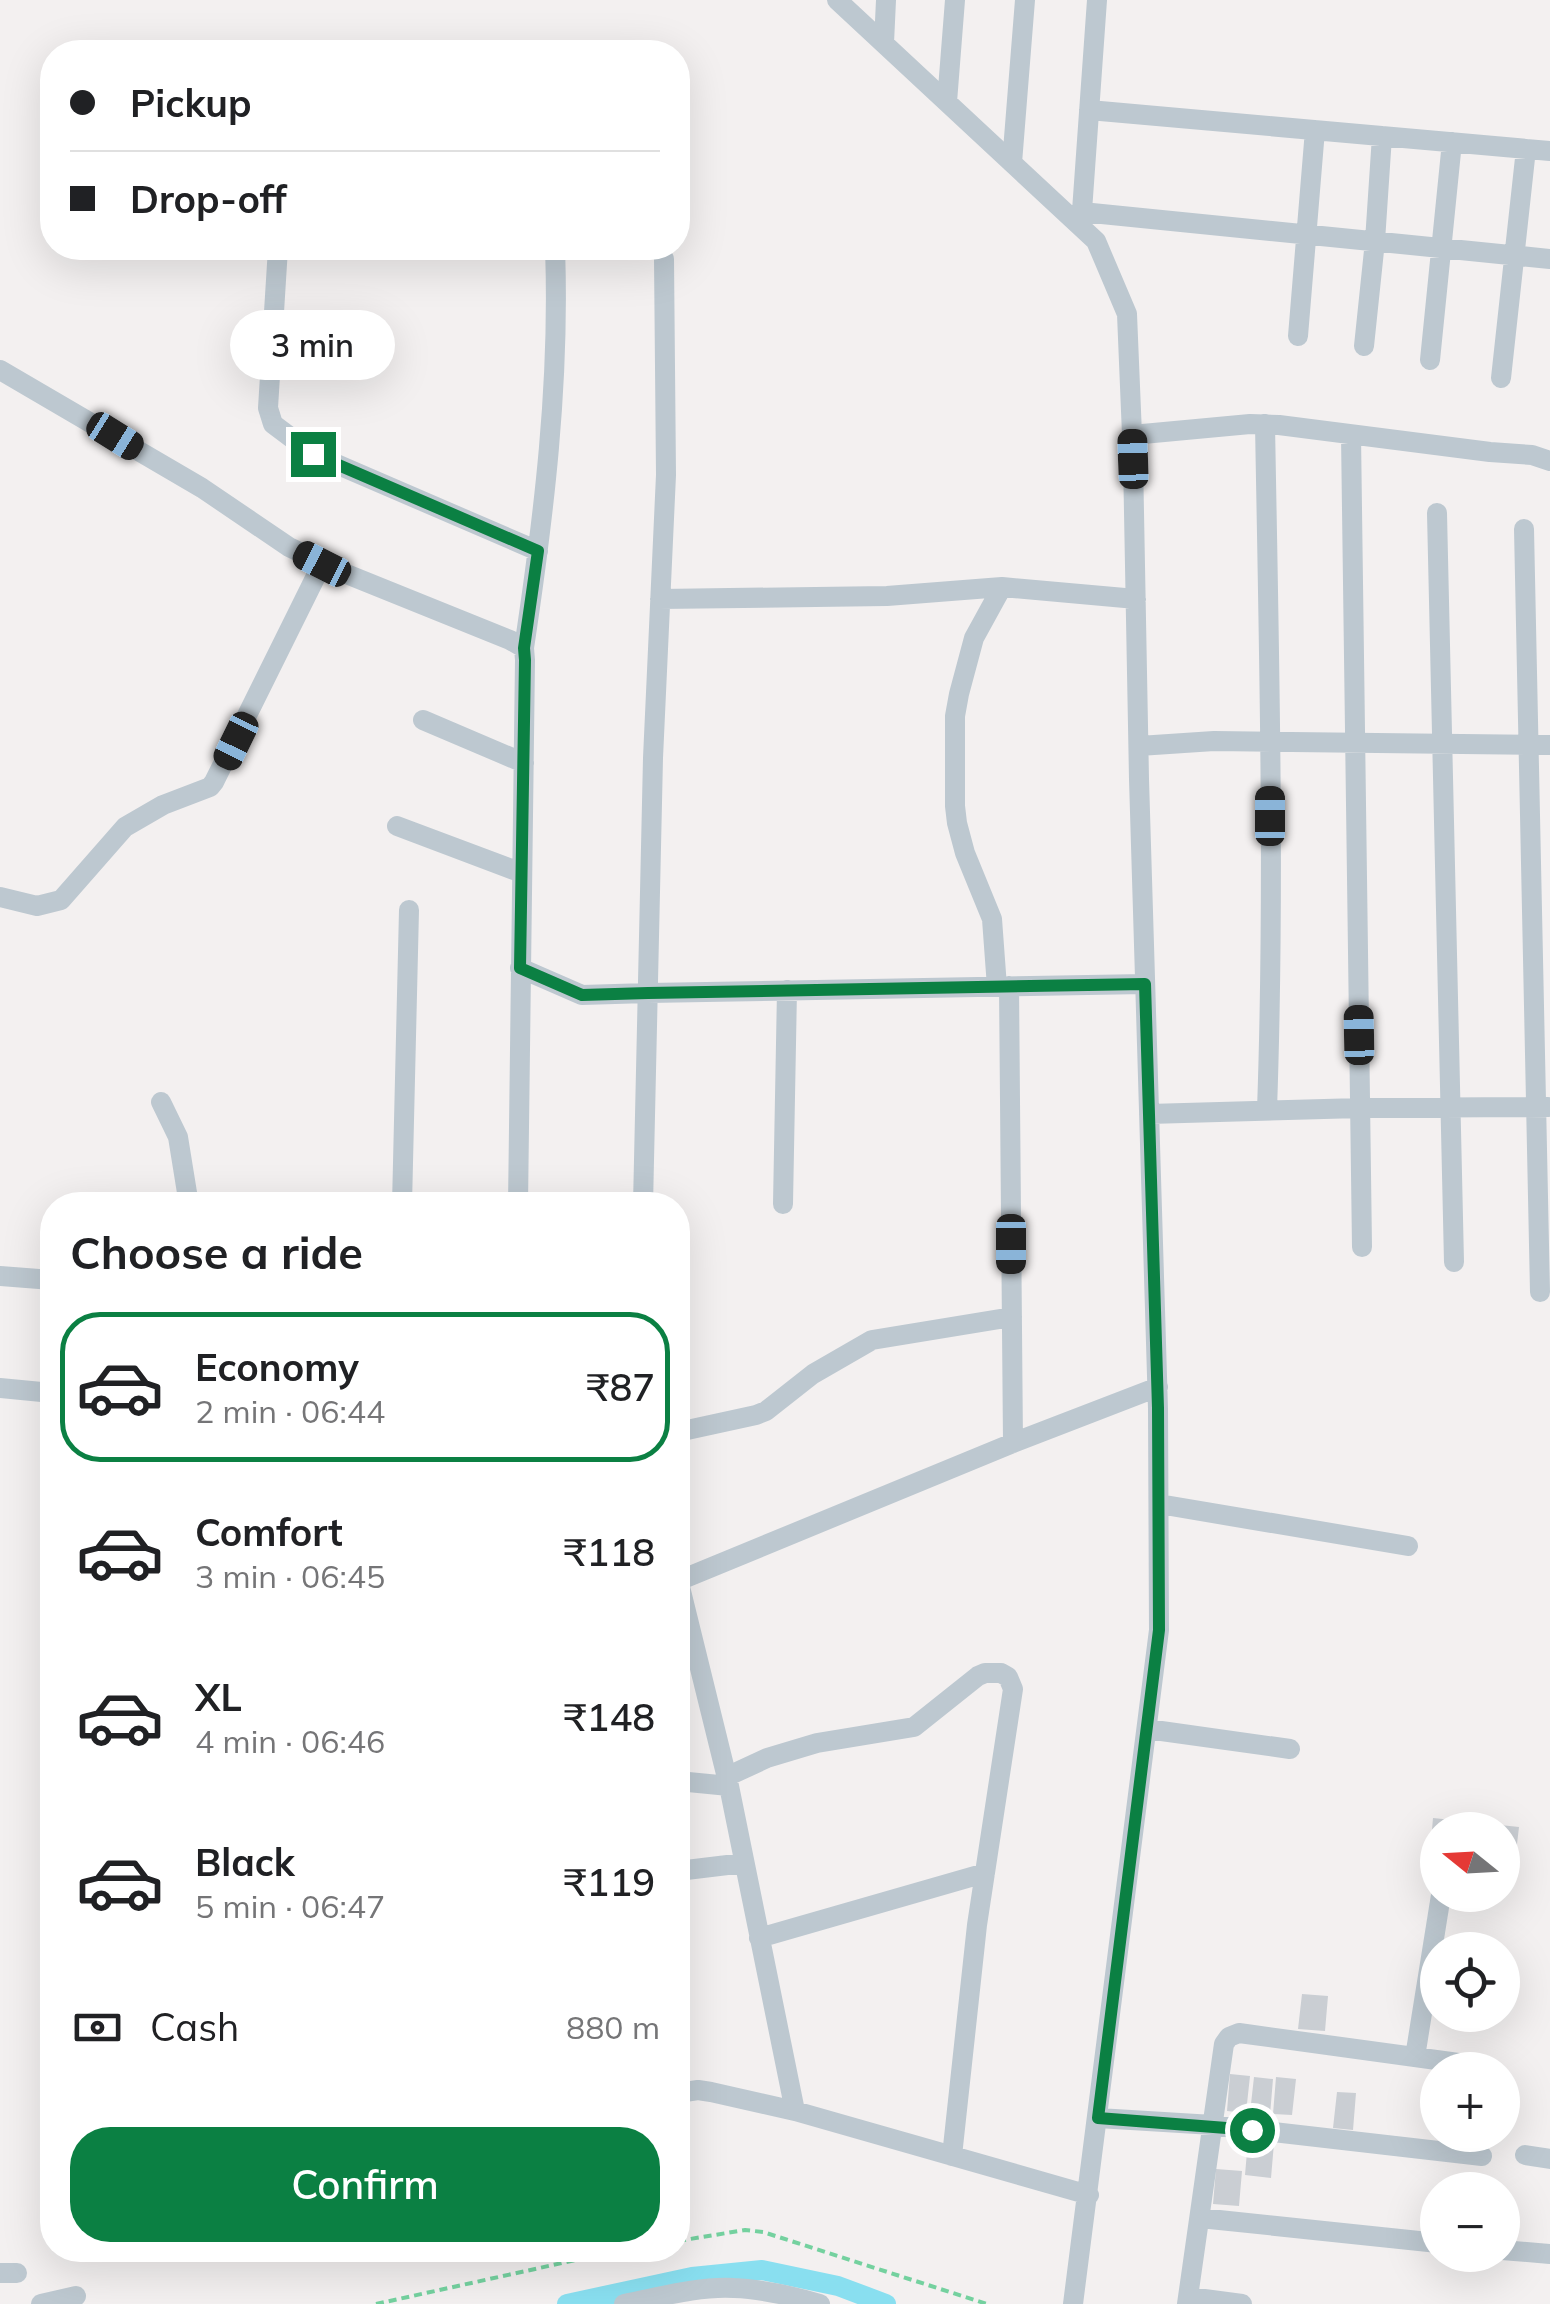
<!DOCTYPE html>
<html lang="en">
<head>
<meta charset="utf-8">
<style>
  :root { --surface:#fff; --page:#f6f6f6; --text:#202124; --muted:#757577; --line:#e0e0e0; --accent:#0b8043 }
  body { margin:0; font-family:Mulish,sans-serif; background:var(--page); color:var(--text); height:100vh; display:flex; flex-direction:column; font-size:38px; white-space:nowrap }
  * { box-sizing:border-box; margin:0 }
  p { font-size:32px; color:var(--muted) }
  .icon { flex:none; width:55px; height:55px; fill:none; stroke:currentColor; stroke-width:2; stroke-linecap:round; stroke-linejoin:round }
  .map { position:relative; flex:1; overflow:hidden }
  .sheet { position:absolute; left:40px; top:1192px; width:650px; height:1070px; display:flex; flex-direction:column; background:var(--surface); border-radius:40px; box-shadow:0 10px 40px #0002 }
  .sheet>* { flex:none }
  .top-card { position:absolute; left:40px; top:40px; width:650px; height:220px; border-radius:40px; box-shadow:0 10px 40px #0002; display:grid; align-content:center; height:220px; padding:0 30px; background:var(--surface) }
  .needle { width:65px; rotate:288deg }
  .buttons { position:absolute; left:1420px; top:1812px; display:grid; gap:20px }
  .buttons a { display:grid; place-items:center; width:100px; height:100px; border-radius:50%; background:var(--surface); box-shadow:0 10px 40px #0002; font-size:50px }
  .end { position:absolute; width:45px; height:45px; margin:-22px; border:12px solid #0b8043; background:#fff; box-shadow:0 0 0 5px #fff }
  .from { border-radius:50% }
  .bubble { position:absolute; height:70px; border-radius:35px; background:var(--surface); box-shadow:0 10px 40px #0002; font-size:32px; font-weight:600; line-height:70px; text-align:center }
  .car { position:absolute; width:30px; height:60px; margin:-30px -15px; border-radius:12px; box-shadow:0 0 8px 2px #0007; background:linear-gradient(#222 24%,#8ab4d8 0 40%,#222 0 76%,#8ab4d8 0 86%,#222 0) }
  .top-card b { display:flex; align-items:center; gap:35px; height:95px; font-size:38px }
  .top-card b+b { border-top:2px solid var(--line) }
  .top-card i { width:25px; height:25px; background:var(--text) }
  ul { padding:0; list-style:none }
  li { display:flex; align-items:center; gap:30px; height:150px; margin:0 20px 15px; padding:0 10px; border:5px solid transparent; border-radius:40px }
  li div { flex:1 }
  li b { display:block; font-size:38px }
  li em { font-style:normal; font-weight:600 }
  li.on { border-color:var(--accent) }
  li>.icon { width:90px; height:90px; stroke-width:1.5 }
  h2 { padding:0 30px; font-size:45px; line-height:120px }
  .pay { display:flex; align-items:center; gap:25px; height:110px; padding:0 30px; font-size:38px }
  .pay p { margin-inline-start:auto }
  .button { display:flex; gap:20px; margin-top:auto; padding:20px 30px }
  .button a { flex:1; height:115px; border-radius:40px; background:var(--accent); color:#fff; font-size:40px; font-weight:600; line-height:115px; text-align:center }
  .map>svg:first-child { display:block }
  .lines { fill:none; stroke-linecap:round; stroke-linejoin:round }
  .canal { stroke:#89dff0; stroke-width:20 }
  .building { fill:#caced3 }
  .path { stroke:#74d19f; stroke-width:4; stroke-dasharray:8 5; stroke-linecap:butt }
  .minor { stroke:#bdc8d0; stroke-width:20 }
  .route { stroke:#0b8043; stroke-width:12 }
</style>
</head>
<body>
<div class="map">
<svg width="1550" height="2304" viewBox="0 0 1550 2304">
  <rect width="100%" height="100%" fill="#f3f0f0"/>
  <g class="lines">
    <path class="canal" d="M567,2304L692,2277L762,2270L838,2286L886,2304"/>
  </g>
  <path class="building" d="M1433,1818L1519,1827L1513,1878L1502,1877V1830H1438V1867L1429,1866Z
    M1302,1994L1328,1996L1325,2031L1298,2029Z
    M1230,2074L1250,2076L1246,2113L1227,2111Z
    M1254,2077L1273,2079L1270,2115L1250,2113Z
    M1276,2077L1296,2079L1292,2115L1273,2114Z
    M1337,2092L1356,2093L1353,2130L1333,2128Z
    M1248,2140L1274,2143L1271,2178L1245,2175Z
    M1216,2169L1242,2171L1239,2206L1213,2204Z"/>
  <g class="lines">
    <path class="path" d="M678,2241L745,2230L763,2232L987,2304
      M376,2304L621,2250"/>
    <path class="minor" d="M837,0L1096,241L1127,314L1133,459L1139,779L1158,1409L1159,1630L1073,2304
      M884,43L886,0
      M947,102L955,0
      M1089,110L1550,151
      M1012,163L1025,0
      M1082,212L1550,259
      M1081,225L1097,0
      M278,248L268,408L273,424L313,454L538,551
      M1298,336L1315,130
      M1364,346L1375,241L1382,136
      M1430,360L1452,142
      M0,370L202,488L289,547L339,571L510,640L524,648
      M1501,378L1526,149
      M1265,424C1269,653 1275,882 1267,1110
      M1132,435L1250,424L1279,425L1490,452L1532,455L1550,461
      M1351,435L1362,1247
      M1437,513L1454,1262
      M1524,529L1540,1292
      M660,599L887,596L1002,587L1136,599
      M423,720L524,763
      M1139,746L1214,741L1550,745
      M397,826L522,873
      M0,897L37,906L61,900L125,827L163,805L210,787L214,782L322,564
      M520,968L582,995L648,993L1145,984
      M1009,986L1013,1443
      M997,987L992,919L965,853L957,823L955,806V716L959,694L974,638L1002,587
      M161,1102L178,1137L189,1205
      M1149,1114L1360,1108L1548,1107
      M783,1204L787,990
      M402,1205L409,910
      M518,1205L525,660L524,648C544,515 560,383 555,248
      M643,1205L653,758L666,475L664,259
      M0,1276L52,1280
      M0,1388L52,1393
      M678,1432L756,1415L766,1411L813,1374L872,1340L1012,1317
      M1159,1504L1408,1546
      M678,1579L729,1786
      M678,1581L1013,1443L1158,1387
      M1147,1729L1290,1749
      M726,1777L767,1758L817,1743L914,1727L978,1676L985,1673H1001L1008,1677L1013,1689L977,1925L952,2156
      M678,1781L729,1786L795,2111L1089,2195
      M678,1871L744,1863
      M759,1938L985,1873
      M1415,2057L1441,1895
      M678,2093L698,2090L711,2092L795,2111
      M1098,2118L1213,2125L1482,2156
      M1525,2155L1550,2159
      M1200,2218L1438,2243
      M1502,2250L1550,2254
      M0,2273H17
      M1189,2297L1242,2304
      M41,2304L76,2296
      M624,2304C660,2297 698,2286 734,2288C764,2289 792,2296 820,2304
      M1187,2304L1224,2044L1229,2037L1239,2033L1473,2065"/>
  </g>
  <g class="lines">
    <path class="route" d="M313,454L538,551L524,648L525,660L520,968L582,995L648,993L1145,984L1158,1408L1159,1630L1098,2118L1252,2130"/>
  </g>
</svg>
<div class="buttons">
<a><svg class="needle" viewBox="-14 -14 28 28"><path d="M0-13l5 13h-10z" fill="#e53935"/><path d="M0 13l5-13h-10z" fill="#757577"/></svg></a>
<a><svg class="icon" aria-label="locate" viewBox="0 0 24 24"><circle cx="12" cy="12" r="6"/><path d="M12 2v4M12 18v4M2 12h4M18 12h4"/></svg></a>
<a>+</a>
<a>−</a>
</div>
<i class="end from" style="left:1252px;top:2130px"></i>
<i class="end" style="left:313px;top:454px"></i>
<div class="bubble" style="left:230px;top:310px;width:165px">3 min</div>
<i class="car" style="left:115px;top:436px;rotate:122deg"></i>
<i class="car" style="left:1133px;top:459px;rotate:358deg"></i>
<i class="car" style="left:322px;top:564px;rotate:297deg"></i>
<i class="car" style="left:236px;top:741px;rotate:206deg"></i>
<i class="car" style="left:1270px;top:816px;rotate:0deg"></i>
<i class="car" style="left:1359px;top:1035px;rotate:359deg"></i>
<i class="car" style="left:1011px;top:1244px;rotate:180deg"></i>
<div class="top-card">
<b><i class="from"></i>Pickup</b>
<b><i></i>Drop-off</b>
</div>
<section class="sheet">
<h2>Choose a ride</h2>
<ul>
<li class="on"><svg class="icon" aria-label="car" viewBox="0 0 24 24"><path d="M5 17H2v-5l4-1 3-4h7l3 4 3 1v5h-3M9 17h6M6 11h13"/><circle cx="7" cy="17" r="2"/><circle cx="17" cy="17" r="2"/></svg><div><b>Economy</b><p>2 min · 06:44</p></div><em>₹87</em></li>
<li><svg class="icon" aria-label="car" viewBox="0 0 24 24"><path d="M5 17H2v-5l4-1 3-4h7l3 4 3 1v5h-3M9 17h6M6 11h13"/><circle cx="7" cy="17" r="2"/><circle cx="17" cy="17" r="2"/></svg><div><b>Comfort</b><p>3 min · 06:45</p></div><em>₹118</em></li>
<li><svg class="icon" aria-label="car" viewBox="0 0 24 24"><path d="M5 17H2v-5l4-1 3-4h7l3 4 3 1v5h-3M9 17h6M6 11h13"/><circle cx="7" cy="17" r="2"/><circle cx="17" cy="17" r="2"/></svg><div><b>XL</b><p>4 min · 06:46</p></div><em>₹148</em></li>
<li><svg class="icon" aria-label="car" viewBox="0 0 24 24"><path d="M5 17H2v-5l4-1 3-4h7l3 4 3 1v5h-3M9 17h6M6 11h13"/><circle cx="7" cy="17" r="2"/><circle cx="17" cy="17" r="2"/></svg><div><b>Black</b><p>5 min · 06:47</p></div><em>₹119</em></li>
</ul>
<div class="pay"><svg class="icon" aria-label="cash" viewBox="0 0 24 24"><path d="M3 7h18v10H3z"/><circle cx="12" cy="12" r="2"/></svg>Cash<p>880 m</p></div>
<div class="button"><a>Confirm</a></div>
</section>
</div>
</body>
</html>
